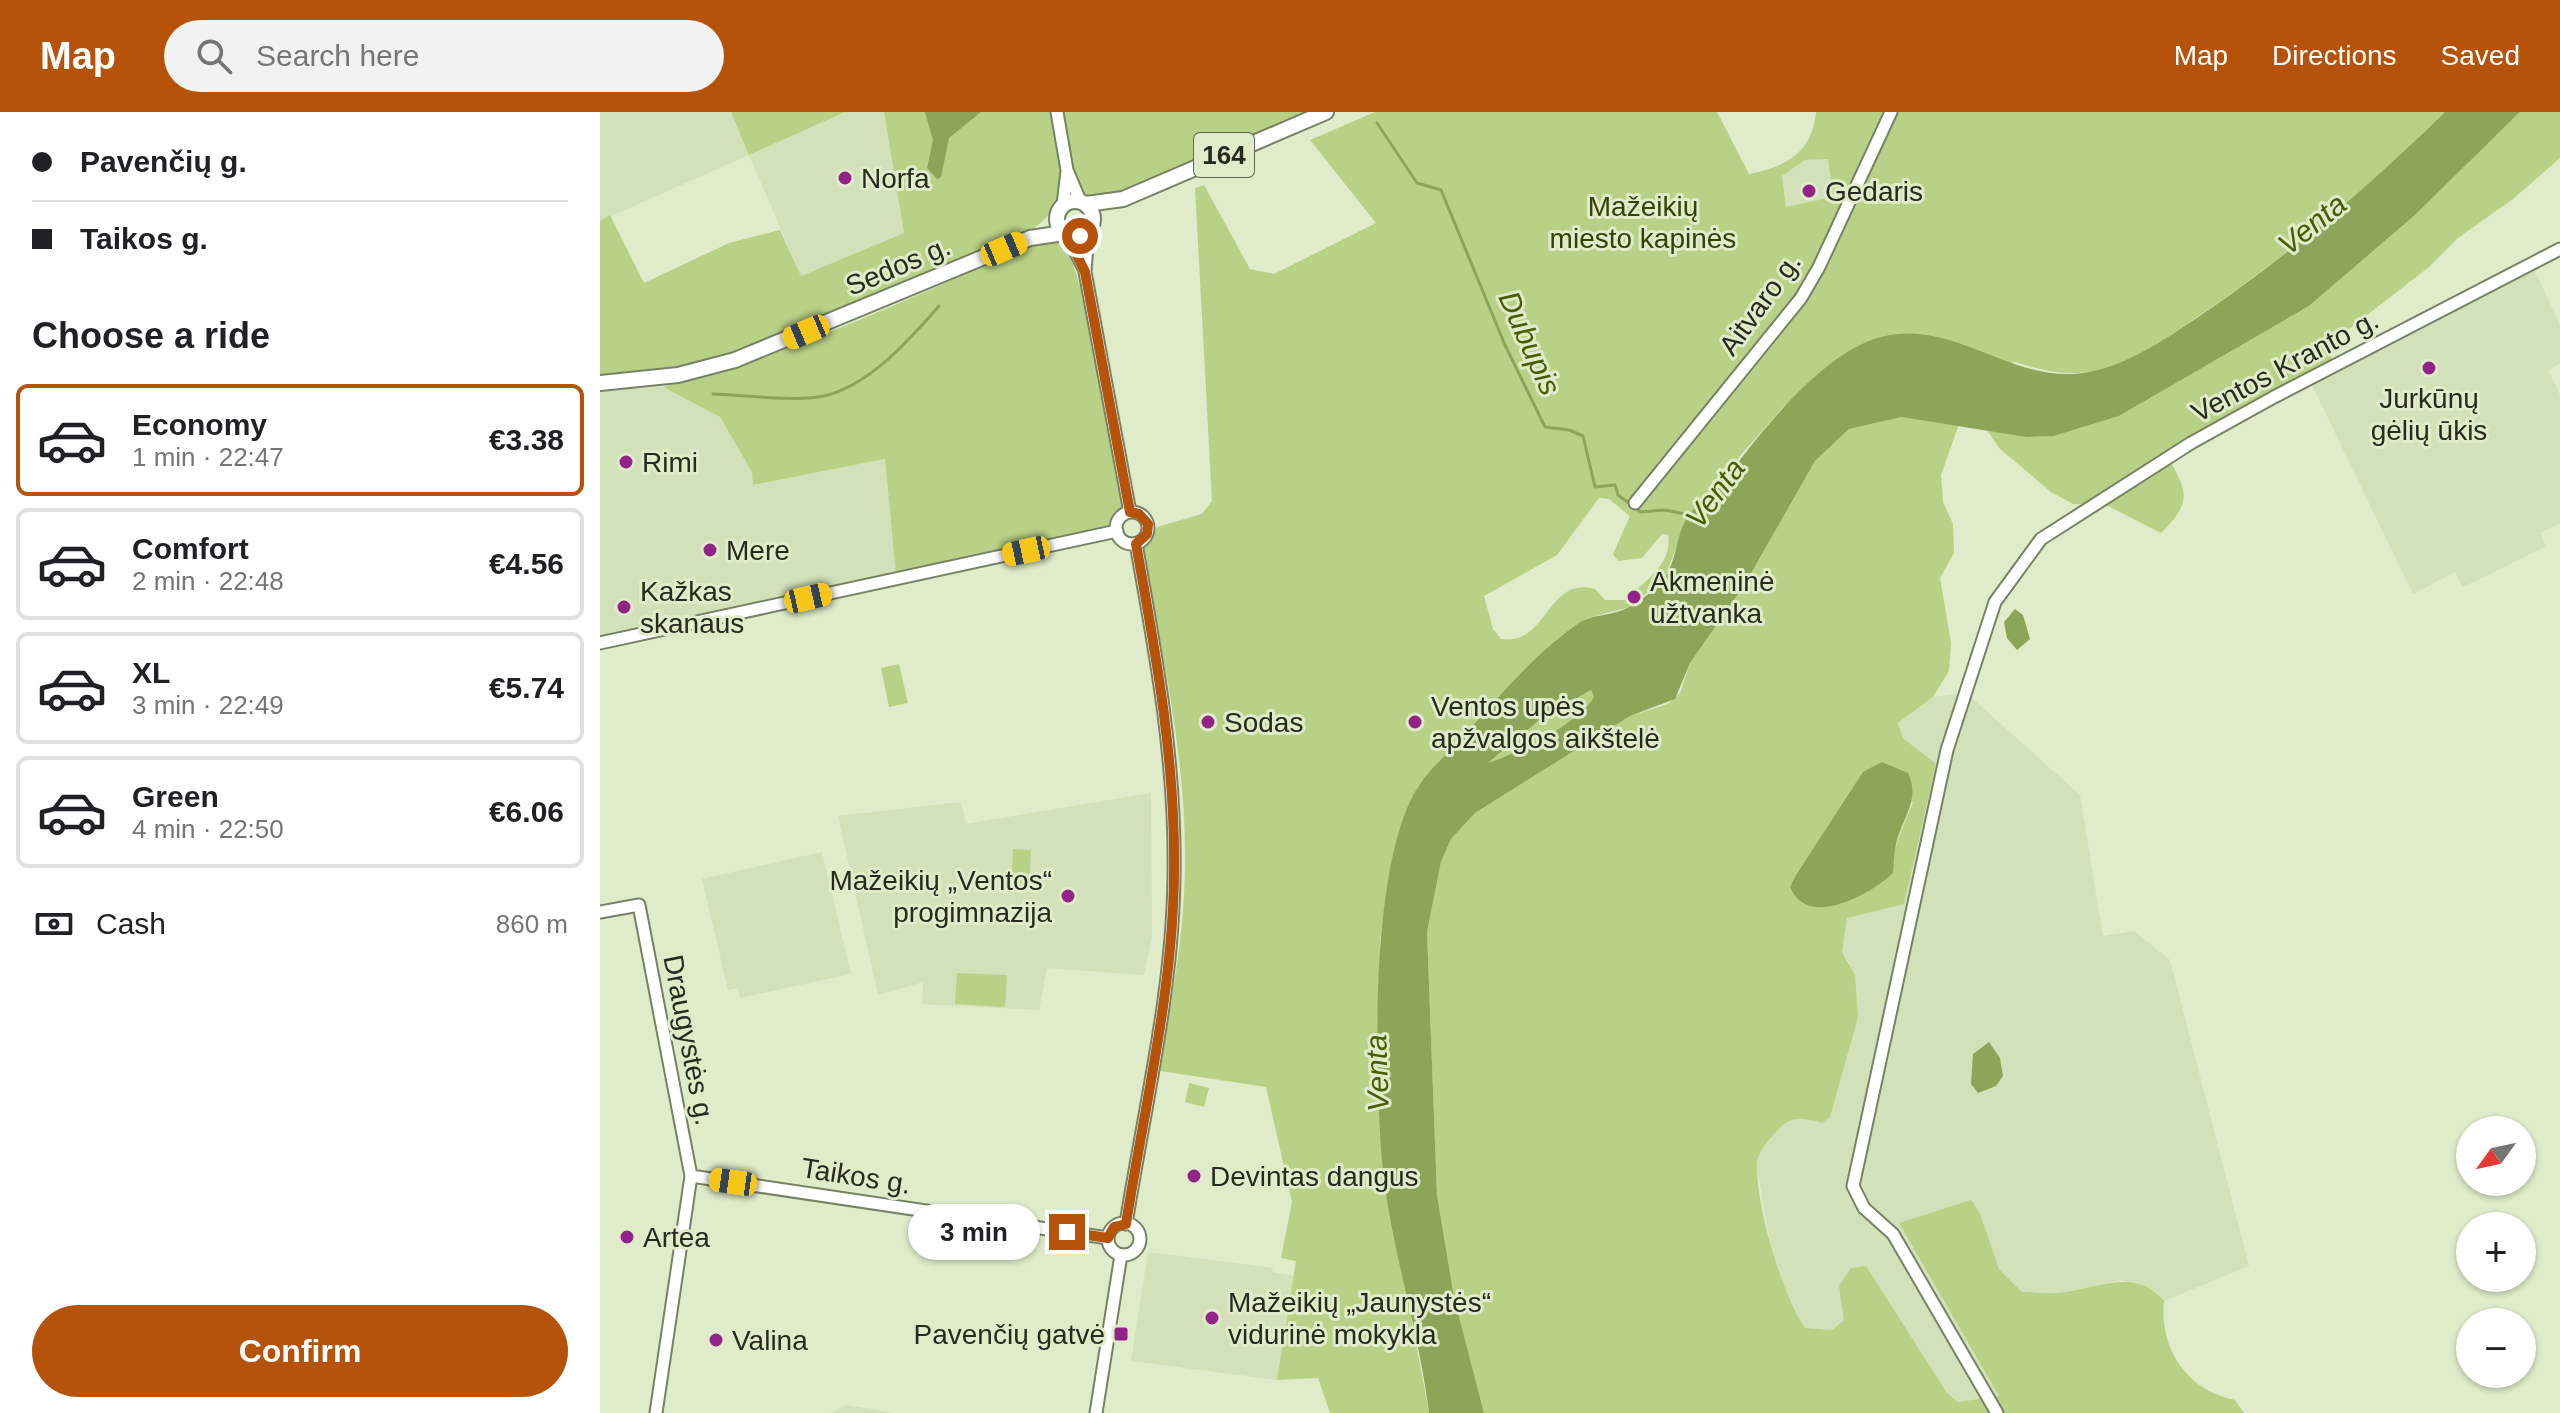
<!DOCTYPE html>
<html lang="en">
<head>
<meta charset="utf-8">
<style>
  :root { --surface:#fff; --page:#f2f2f2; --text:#202124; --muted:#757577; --line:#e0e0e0; --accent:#b45309 }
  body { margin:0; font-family:Helvetica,sans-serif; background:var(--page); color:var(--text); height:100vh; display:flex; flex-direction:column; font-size:30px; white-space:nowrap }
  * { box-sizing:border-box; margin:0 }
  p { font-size:26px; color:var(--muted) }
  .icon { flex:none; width:44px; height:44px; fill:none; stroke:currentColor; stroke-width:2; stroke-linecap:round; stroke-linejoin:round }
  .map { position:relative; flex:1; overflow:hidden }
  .sheet { display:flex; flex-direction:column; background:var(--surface); width:600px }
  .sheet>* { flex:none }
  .top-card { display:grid; align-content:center; height:176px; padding:0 32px; background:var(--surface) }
  .needle { width:52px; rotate:237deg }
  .buttons { position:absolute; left:1856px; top:1004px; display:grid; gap:16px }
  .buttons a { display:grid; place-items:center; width:80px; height:80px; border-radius:50%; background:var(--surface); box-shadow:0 2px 6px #0004; font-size:40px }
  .end { position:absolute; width:36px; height:36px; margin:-18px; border:10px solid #b45309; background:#fff; box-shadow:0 0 0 4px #fff }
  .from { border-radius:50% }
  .bubble { position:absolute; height:56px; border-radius:28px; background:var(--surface); box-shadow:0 2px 6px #0004; font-size:26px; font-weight:600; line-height:56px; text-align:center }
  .car { position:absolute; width:24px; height:48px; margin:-24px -12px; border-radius:10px; box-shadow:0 0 6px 2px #0007; background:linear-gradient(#f5c518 24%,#345 0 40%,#f5c518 0 76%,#345 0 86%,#f5c518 0) }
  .top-card b { display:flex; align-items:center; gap:28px; height:76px; font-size:30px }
  .top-card b+b { border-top:2px solid var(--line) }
  .top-card i { width:20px; height:20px; background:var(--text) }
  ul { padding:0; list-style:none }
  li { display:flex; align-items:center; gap:24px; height:112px; margin:0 16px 12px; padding:0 16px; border:4px solid var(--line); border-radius:12px }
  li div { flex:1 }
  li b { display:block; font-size:30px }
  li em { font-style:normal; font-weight:600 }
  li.selected { border-color:var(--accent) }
  li>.icon { width:72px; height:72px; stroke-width:1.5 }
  h2 { padding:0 32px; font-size:36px; line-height:96px }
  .pay { display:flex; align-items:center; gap:20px; height:88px; padding:0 32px; font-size:30px }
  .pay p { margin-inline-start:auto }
  .action { display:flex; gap:16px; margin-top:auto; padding:16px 32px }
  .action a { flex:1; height:92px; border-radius:48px; background:var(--accent); color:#fff; font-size:32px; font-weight:600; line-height:92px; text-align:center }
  header { display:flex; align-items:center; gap:48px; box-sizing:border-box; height:112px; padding:0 40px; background:var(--accent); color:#fff }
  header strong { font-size:38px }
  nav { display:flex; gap:44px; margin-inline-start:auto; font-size:28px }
  .search { width:560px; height:72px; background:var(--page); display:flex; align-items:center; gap:20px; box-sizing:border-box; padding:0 28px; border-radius:44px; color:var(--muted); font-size:30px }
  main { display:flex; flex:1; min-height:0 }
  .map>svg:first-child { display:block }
  .built { fill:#d2e1b9 }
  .green { fill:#b9d186; fill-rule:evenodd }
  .water { fill:#8da558; fill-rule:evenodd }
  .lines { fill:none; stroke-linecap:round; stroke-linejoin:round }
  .stream { stroke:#8da558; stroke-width:3 }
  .minor-casing { stroke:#778264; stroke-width:15 }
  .major-casing { stroke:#778264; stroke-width:18 }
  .minor { stroke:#fff; stroke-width:11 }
  .major { stroke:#fff; stroke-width:14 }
  .route { stroke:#b45309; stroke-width:10 }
  .poi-dot { fill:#922485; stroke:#dfebc9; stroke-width:3 }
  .labels { text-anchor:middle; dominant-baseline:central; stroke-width:6; stroke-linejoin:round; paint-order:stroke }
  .shield { fill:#dfebc9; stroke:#5e6551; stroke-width:2 }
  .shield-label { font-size:26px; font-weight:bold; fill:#262b1e }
  .poi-label { font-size:28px; fill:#262b1e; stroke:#dfebc9; text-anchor:start }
  .park-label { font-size:28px; fill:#344206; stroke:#dfebc9 }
  .street-label { font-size:28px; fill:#262b1e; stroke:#dfebc9 }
  .water-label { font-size:30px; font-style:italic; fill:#485d00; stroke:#dfebc9 }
</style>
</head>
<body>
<header>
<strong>Map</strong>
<div class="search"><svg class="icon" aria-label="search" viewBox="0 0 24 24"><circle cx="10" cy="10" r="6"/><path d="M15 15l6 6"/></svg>Search here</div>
<nav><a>Map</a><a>Directions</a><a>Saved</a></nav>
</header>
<main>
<section class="sheet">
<div class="top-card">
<b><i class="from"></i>Pavenčių g.</b>
<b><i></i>Taikos g.</b>
</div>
<h2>Choose a ride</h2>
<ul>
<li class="selected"><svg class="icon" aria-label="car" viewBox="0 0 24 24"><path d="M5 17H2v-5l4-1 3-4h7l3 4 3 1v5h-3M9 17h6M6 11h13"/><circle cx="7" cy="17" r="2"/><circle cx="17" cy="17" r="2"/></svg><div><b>Economy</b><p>1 min · 22:47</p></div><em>€3.38</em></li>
<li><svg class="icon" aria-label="car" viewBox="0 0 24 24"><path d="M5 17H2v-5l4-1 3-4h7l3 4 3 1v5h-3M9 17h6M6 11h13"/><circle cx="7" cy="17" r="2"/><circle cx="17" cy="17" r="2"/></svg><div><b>Comfort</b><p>2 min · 22:48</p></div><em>€4.56</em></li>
<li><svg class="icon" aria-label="car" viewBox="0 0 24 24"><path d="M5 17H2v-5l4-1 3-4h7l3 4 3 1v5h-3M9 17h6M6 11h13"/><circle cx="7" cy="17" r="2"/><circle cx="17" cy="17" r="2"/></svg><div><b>XL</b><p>3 min · 22:49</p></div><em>€5.74</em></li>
<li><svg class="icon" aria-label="car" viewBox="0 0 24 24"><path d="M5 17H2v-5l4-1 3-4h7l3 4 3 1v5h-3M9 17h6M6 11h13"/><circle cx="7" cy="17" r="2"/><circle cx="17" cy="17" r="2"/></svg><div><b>Green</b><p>4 min · 22:50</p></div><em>€6.06</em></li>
</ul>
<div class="pay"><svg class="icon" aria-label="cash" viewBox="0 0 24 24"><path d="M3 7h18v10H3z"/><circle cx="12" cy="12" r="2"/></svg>Cash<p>860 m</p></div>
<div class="action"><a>Confirm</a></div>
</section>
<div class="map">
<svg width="1960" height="1301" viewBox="0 0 1960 1301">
  <rect width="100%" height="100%" fill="#dfebc9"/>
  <path class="built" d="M0,0H131L150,43L245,0H284L304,121L201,164L149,43L0,109Z
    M1228,46L1233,85L1186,96L1182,64L1205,48Z
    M1934,157L1960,213V252L1948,258L1960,283V411L1940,421L1946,434L1863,475L1855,460L1813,482L1711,271Z
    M63,275L120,305L152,360L154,373L285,347L296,463L0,527V279Z
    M1359,582L1374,588L1480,683L1503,824L1534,819L1570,848L1649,1154L1564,1189L1555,1178L1520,1168L1463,1181L1422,1180L1399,1157L1380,1101L1300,1111L1400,1284L1358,1290L1244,1208L1232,1218L1205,1216L1189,1192L1170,1130L1157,1055L1161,1037L1185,1008L1200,1004L1221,1011L1250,851L1242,840L1247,806L1336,652L1303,626L1298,611L1333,585Z
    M551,681L552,824L544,863L447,856L439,898L322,892L323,870L278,883L238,704L361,690L366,712Z
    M222,740L251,862L140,886L138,876L128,878L102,767Z
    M548,1140L673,1156L672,1160L694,1164L677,1268L531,1249Z
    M246,1293L295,1301H230Z"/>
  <path class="green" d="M131,0H245L149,43Z
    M284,0H451C461,58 482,90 421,124L140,240L76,257L0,263V109L10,103L44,171L129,131L180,118L201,164L304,121Z
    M463,0H711L505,86L486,87L475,67Z
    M775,0H1117L1149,62C1187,55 1212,40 1216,0H1845C1768,75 1690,143 1600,203C1570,223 1535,250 1498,258C1468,265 1444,259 1415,250L1184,294L1139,345L1122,372L1089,402L1065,465L1030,495L988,506L927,557L818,674L802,714L787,775L780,830L783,1052L829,1301H730L718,1266L677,1268L696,1149L681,1146L692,1090L666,975L560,959C569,901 581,842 584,783C591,668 564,550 543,437L557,415L602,402L612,389L595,76L604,73L650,157L674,162L776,111L710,28ZM1228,47L1233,85L1186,95L1182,64L1205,48ZM999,386L1009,387L1030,404L1013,442L1018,449L1042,446L1062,422L1068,423C1073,452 1044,471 1024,488H1005L995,477C947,463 948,534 901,527L893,517L884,484L957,443Z
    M1920,0H1960V46L1913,87L1858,126L1829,155L1727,234L1733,250L1565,340C1585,377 1596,387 1561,421L1506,393L1473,392L1451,380L1399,336L1387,318L1426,325L1454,324L1519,304L1709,194L1815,103Z
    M445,128H465L488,199L522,395L513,413L506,418L296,463L285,347L153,373L152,360L120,305L63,275C195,242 320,181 445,128Z
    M1302,305L1359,312L1341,363L1343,390L1353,412L1354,441L1340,466L1351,531L1349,559L1333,585L1298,611L1303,626L1336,652L1304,792L1247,806L1242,840L1255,863L1258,905L1230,1005L1222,1011C1198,1004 1189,1004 1173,1023C1165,1033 1157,1041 1157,1055C1157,1096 1182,1183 1205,1216L1232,1218L1244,1208L1239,1174L1251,1156L1266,1154L1347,1281L1358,1290L1399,1284L1299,1111L1371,1088L1380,1101L1399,1157L1422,1180C1436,1180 1452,1182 1466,1180C1499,1175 1538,1156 1564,1189C1559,1238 1588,1279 1635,1288L1644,1301H884L854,1185L837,1083L827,820L841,750L851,727L875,701L1030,604L1068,592L1080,581L1090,551L1145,472L1215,349L1249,317ZM1313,690L1295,736L1196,763L1238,701Z
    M299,552L308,591L289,595L281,556Z
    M991,578L995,585C977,614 917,639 886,653L942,606Z
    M413,737L431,738L429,773L411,772Z
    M357,861L407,863L405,895L355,892Z
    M589,971L609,976L604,995L585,990Z"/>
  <path class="water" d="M325,0H381L349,26L341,65L337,67L327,56L333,28Z
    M1845,0H1920L1815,103L1709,194L1519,304L1454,324L1426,325L1302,305L1249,317L1215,349L1145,472L1090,551L1075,587L1030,604L875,701L851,727L841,750L827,820L837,1083L854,1185L884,1301H829C819,1217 790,1134 782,1049C775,959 769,746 820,672C831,656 847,642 860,628C896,588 934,542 979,511C991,503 1004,504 1017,500C1034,495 1052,481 1064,466C1078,448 1075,422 1089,403C1098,390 1114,382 1124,369C1160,321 1221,241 1281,225C1350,207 1405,265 1472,262C1520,260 1565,227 1604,201C1692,141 1769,74 1845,0ZM991,578L994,585C980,611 916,642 888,651L942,606Z
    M1415,497L1423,503L1430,527L1417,538L1407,526L1404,510Z
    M1282,650L1308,661C1319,685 1307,699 1299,722C1294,734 1294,748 1293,761C1271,782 1207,818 1190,775L1196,763L1263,660Z
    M1389,930L1400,946L1403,964L1396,974L1378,981L1371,972L1373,942Z"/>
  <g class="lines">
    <path class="stream" d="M777,11L817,71L841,78L905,233L945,315L969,318L983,324L995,375L1015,373L1018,383L1041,400L1065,398L1090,403
      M113,282C142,283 198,290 224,284C270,273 309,228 339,194"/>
    <defs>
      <path id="minor" d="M457,0L467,58L480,89
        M463,93L467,59
        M488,119L485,160L530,400
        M467,123L483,155
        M1035,391L1201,186L1219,155L1291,0
        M516 416a16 16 0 1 1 32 0a16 16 0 1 1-32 0Z
        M0,531L517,419
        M0,800L39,793L91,1064L56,1301
        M91,1064L508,1126
        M508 1127a16 16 0 1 1 32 0a16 16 0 1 1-32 0Z
        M526,1112C544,997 573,880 574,763C576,651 556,542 536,432
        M496,1301L521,1143
        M1397,1301L1293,1122L1264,1096L1253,1074L1347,638L1395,490L1441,427L1591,331L1674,285L1960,137"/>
      <path id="major" d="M457 107a18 18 0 1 1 36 0a18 18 0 1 1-36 0Z
        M486,92L523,87L726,0
        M0,271L78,263L135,248L430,126L464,121"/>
    </defs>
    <use href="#minor" class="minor-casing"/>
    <use href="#major" class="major-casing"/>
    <use href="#minor" class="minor"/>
    <use href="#major" class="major"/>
  </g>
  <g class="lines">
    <path class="route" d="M467,1120L508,1126L514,1115L526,1112C544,997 573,879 574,763C576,651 556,542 536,432L547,422L548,412L539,402L530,400L485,160L467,123L480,124"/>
  </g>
  <g class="poi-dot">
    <circle cx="245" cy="66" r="8"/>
    <circle cx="1209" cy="79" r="8"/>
    <circle cx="1829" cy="256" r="8"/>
    <circle cx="26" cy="350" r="8"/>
    <circle cx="110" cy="438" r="8"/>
    <circle cx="1034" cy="485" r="8"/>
    <circle cx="24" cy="495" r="8"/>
    <circle cx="608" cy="610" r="8"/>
    <circle cx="815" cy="610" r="8"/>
    <circle cx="468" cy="784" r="8"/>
    <circle cx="594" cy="1064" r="8"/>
    <circle cx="27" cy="1125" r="8"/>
    <circle cx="612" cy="1206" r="8"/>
    <rect x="513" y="1214" width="16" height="16" rx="4"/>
    <circle cx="116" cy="1228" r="8"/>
  </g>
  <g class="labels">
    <rect class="shield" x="594" y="21" width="60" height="44" rx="6"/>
    <g class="shield-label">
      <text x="624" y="43">164</text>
    </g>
    <g class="poi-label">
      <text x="261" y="66">Norfa</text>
      <text x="1225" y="79">Gedaris</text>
      <text x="1829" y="286" text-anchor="middle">Jurkūnų<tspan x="1829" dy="32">gėlių ūkis</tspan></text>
      <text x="42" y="350">Rimi</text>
      <text x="126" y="438">Mere</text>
      <text x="1050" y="469">Akmeninė<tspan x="1050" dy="32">užtvanka</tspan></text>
      <text x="40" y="479">Kažkas<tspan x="40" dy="32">skanaus</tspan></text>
      <text x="831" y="594">Ventos upės<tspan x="831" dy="32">apžvalgos aikštelė</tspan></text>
      <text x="624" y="610">Sodas</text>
      <text x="452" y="768" text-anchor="end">Mažeikių „Ventos“<tspan x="452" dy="32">progimnazija</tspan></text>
      <text x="610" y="1064">Devintas dangus</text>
      <text x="43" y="1125">Artea</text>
      <text x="628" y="1190">Mažeikių „Jaunystės“<tspan x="628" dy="32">vidurinė mokykla</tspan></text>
      <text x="505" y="1222" text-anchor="end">Pavenčių gatvė</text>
      <text x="132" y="1228">Valina</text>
    </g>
    <g class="park-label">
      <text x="1043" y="94">Mažeikių<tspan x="1043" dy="32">miesto kapinės</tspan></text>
    </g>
    <g class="street-label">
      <text transform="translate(298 154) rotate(-23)">Sedos g.</text>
      <text transform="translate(1160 192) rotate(-54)">Aitvaro g.</text>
      <text transform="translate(1685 254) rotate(-28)">Ventos Kranto g.</text>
      <text transform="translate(89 928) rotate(79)">Draugystės g.</text>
      <text transform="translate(256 1064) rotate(9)">Taikos g.</text>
    </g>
    <g class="water-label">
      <text transform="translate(1712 112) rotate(-39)">Venta</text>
      <text transform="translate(930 231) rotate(66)">Dubupis</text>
      <text transform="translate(1115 381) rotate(-53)">Venta</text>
      <text transform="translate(777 961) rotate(-92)">Venta</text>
    </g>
  </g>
</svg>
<div class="buttons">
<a><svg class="needle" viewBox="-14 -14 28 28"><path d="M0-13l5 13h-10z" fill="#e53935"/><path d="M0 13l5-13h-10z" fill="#757577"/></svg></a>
<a>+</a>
<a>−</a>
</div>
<i class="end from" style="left:480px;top:124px"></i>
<i class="end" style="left:467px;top:1120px"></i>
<div class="bubble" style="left:308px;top:1092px;width:132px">3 min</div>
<i class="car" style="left:404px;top:137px;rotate:67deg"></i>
<i class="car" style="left:206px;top:220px;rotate:247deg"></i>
<i class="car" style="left:426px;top:439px;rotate:258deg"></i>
<i class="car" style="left:208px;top:486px;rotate:77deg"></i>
<i class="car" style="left:133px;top:1070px;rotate:278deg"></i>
</div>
</main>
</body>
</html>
